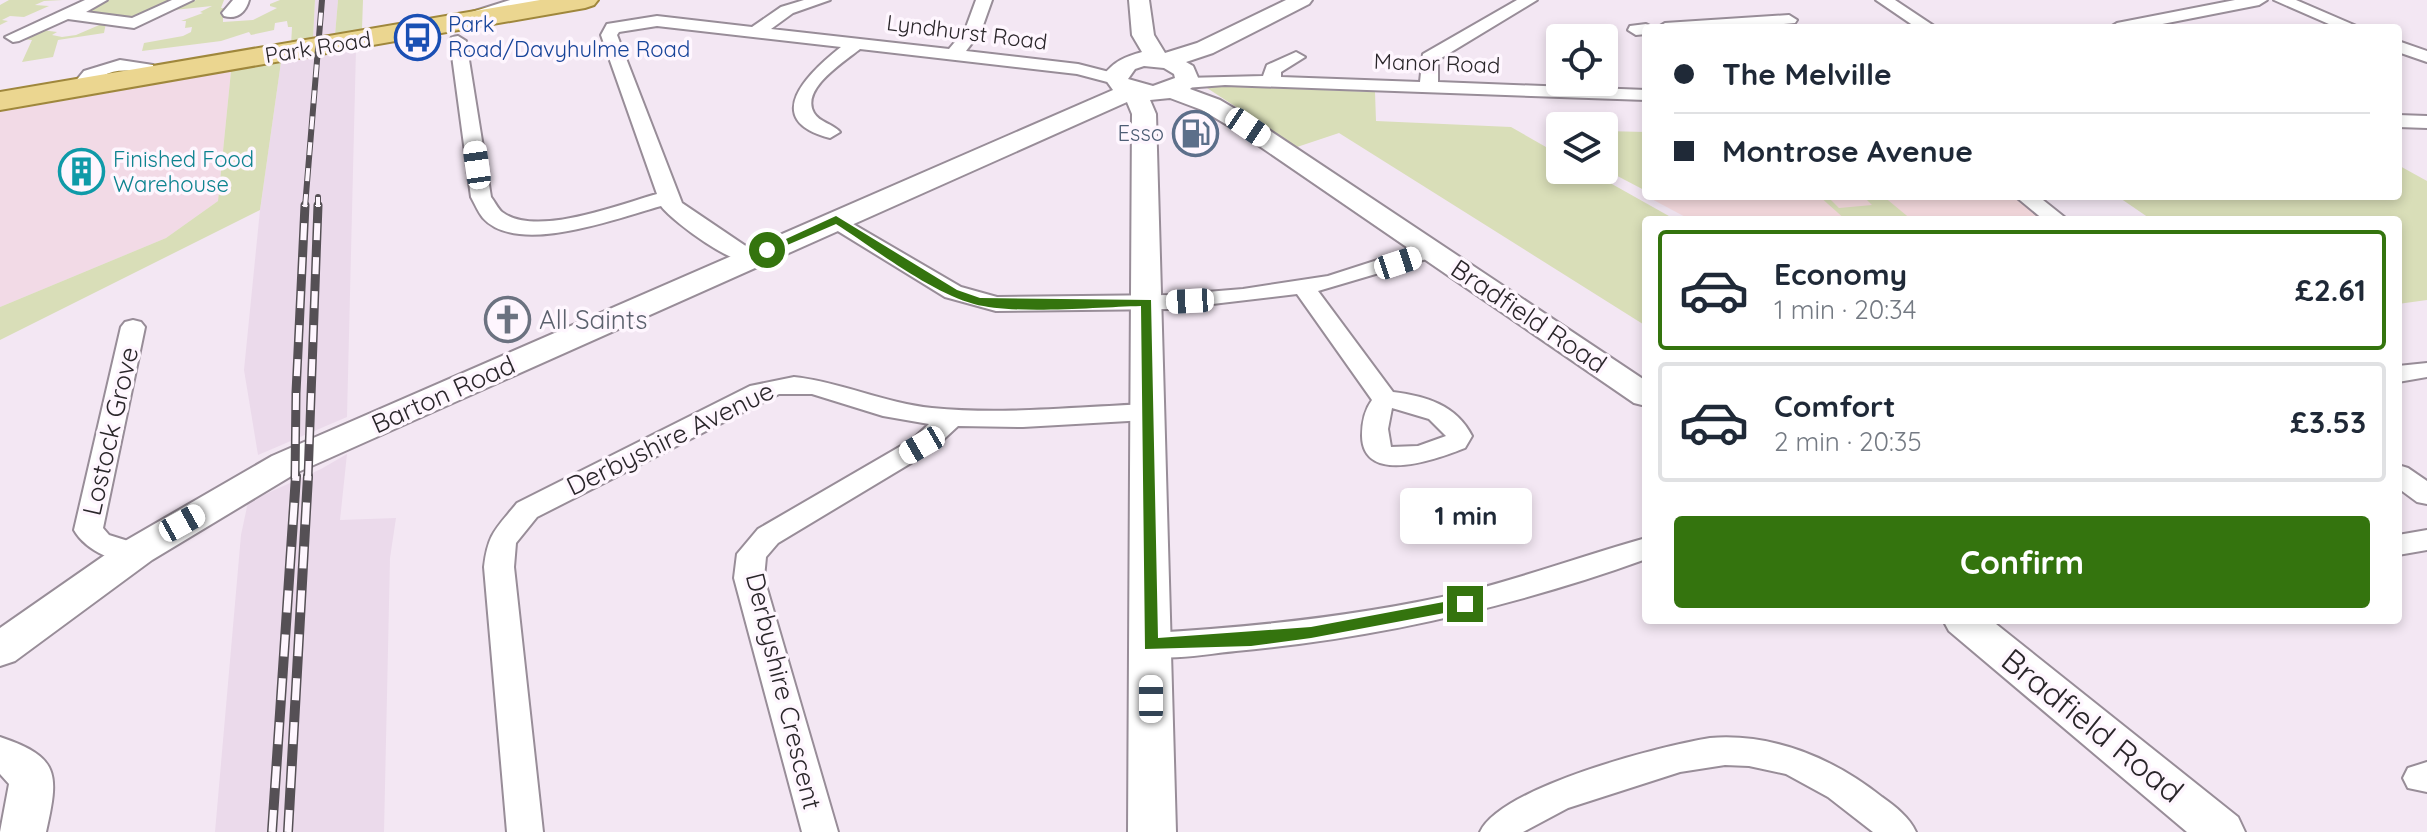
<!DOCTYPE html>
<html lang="en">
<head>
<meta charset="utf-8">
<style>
  :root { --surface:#fff; --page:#f2f2f3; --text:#1f2937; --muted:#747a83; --line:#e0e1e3; --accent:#34740e }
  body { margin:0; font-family:Quicksand,sans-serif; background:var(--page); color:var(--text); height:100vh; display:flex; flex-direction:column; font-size:30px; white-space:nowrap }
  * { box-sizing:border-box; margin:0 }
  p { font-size:26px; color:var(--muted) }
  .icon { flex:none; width:44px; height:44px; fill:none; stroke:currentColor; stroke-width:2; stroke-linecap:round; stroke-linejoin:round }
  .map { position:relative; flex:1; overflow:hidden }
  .panel { position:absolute; left:1642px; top:216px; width:760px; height:408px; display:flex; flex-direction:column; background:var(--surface); border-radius:8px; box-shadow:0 4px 12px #0003 }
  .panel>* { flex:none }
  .hud { position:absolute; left:1642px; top:24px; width:760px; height:176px; border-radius:8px; box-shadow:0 4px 12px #0003; display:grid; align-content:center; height:176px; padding:0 32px; background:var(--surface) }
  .buttons { position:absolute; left:1546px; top:24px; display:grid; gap:16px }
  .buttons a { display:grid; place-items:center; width:72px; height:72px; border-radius:8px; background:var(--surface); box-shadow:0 4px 12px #0003; font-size:40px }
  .end { position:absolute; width:36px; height:36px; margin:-18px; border:10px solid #34740e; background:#fff; box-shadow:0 0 0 4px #fff }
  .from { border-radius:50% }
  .bubble { position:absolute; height:56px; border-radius:8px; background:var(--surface); box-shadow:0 4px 12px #0003; font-size:26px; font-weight:800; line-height:56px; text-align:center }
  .car { position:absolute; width:24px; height:48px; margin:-24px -12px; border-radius:10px; box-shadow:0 0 6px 2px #0007; background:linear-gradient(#fff 24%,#345 0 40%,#fff 0 76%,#345 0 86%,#fff 0) }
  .hud b { display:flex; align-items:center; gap:28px; height:76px; font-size:30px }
  .hud b+b { border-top:2px solid var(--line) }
  .hud i { width:20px; height:20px; background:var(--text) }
  ul { padding:14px 0 0; list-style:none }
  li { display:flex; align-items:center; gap:24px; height:120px; margin:0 16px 12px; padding:0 16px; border:4px solid var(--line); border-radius:8px }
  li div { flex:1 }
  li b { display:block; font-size:30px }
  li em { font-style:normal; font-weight:800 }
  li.on { border-color:var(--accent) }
  li>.icon { width:72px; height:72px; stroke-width:1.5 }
  .primary-button { display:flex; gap:16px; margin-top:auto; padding:16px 32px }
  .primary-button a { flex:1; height:92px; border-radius:8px; background:var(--accent); color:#fff; font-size:32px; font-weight:800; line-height:92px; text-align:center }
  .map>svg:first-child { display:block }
  .built { fill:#ebdaeb }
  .industrial { fill:#f2dae6 }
  .education { fill:#f5dade }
  .green { fill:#d9deb8 }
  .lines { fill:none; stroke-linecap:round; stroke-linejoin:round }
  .minor-casing { stroke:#988d98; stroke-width:4 }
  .tertiary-casing { stroke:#988d98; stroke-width:4 }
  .primary-casing { stroke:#9f873c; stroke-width:4 }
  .minor { fill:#fff; fill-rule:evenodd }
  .tertiary { fill:#fff; fill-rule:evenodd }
  .primary { fill:#ebd690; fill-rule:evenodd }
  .rail-far2-casing { stroke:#555055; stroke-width:6 }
  .rail-far1-casing { stroke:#555055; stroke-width:9 }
  .rail-casing { stroke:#555055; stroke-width:10 }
  .rail-far2 { stroke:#fef6fe; stroke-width:4; stroke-dasharray:13; stroke-linecap:butt }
  .rail-far1 { stroke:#fef6fe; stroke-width:6; stroke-dasharray:17; stroke-linecap:butt }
  .rail { stroke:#fef6fe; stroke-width:7; stroke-dasharray:22; stroke-linecap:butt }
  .route { fill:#34740e }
  .labels { text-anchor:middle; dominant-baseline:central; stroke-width:7; stroke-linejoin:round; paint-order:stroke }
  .far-transit-label { font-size:22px; fill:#164399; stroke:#fef6fe; text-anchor:start }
  .far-street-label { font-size:22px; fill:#2a262a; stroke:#fef6fe }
  .far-service-label { font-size:22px; fill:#4e5e75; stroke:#fef6fe; text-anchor:end }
  .far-culture-label { font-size:22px; fill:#0d838f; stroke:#fef6fe; text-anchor:start }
  .street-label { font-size:26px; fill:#2a262a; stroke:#fef6fe }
  .worship-label { font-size:26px; fill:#5b616d; stroke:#fef6fe; text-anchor:start }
  .near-street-label { font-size:32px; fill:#2a262a; stroke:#fef6fe }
</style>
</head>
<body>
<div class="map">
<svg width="2427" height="832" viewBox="0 0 2427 832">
  <rect width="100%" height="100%" fill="#f3e7f3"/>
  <path class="built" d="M315,0H338L335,35L313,39Z
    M356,48L347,417L258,455L244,370L260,210L281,62Z
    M347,454L340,520L396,518L390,558L384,832H215L241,535L248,502L321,469Z"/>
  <path class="industrial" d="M231,71L218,201L166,238L0,307V112Z"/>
  <path class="education" d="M1646,196H2020L2052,220H1691Z"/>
  <path class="green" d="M9,0H63L44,1L35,5L49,6L24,17L10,16L2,20L8,21L0,25V5Z
    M109,0H180L137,18L85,12Z
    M196,0H224L221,8L233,9L223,14V22L253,20L277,8L270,6V4L280,0H315L313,39L291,46L292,27H288L287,21L275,23L274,30L251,35L249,32L221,41L142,51L144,43L183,36L191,32L192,27L185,28L186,21H181L203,13L200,12L212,6L174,10Z
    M338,0H363L362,29L335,35Z
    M104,23H106L104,33L58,40L53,57L22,62L32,40L22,39L42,30L57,32L52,35L62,37L76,35Z
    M281,62L260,210L0,340V307L166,238L218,201L231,71Z
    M1213,86L1375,92L1376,121L1511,127L1560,155V170H1587L1676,220H1646V326L1339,133L1297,147L1207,88Z
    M1604,131L1646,132V191L1604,169Z
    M2398,165L2427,181V300L2398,304V220H2152L2117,196H2398Z
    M1819,196H1827L1839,208L1872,205L1863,196H1883L1912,220H1846Z"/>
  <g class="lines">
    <defs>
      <path id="minor" d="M85,0H107L86,12L132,18L172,0H193L134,28L68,19L19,41L13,42L5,37Z
        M233,0H249C246,12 237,20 224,16L222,13Z
        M804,0H830L793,13L771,29L949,49L965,30L976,0H992L981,31L966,51L1078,64L1121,75L1124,79L1115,84L1077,74L860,49C844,62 800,89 814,113C819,122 833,124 840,132L830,138C759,120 809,72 841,47L657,26L619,32L617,35L682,203L756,253L759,258L756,263C736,268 674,223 661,206C620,217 518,257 483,218C478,212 475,204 471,197L450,41L452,37L458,36L466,41L491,197C495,202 498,209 502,212C536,238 620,204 657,194L601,35L607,24L657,16L752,27L781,7Z
        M1517,0H1537L1438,60V82L1646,90V100L1225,85L1185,88L1176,83L1185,78L1263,76L1267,65L1296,52L1305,57L1281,72V77L1420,82L1423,54Z
        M1876,0H1895L1937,28H1917Z
        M2235,0H2267L2259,5L2142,28H2109L2117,23Z
        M2274,0H2296L2361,28H2338Z
        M1789,15L1797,20L1795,23L1742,28H1657L1665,23Z
        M1646,24L1654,28H1646V34L1636,35L1628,30L1630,26Z
        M2398,41L2427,51V62L2398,52Z
        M120,60L153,65L155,76L146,81L140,80L138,72C116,67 98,74 85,92H73L70,88L84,71Z
        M2398,115L2427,116V128L2398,127Z
        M2015,196H2038L2068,220H2044Z
        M836,214L961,287L997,297L1170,295L1243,289L1328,276L1424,245H1440L1443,250L1440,255L1318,291L1393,392C1426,396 1456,405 1472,436L1465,448C1440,458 1363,487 1362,436C1362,423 1364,411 1372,400L1297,294L1170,309L996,311L945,297L828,225L825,220ZM1392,408L1429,419L1446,436L1418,446L1391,447L1388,429Z
        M133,320L141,322L145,327L103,528L109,535L144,546L149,553L144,560C120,567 86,551 74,530L121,327L125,322Z
        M2427,363V377L2398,382V366Z
        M794,377C841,382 884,403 932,408C1002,415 1075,407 1146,404L1155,406L1159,412L1155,418L1146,420L1023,427L958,426L931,451L778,543L766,557L764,578L838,832H802L734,578L737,554L758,529L913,439L929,424L883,416L812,394H779L537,517L516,543L514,567L543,832H507L484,567C488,533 496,529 517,503L750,386Z
        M2398,465L2408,468L2427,481V504L2417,502L2398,488Z
        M2427,530V550L2398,555V535Z
        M1646,538V559C1513,607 1377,638 1236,651C1206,654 1167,662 1139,654L1134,645L1139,636L1150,633C1256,627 1361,616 1465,592C1526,577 1585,555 1646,538Z
        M1710,738C1773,733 1833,758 1882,797C1896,807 1909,817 1916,832H1873L1828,797L1786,774L1749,766L1725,765L1680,772L1568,808L1523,832H1480C1501,787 1660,746 1710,738Z
        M2427,762V792L2408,788L2403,778L2408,768Z"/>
      <path id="tertiary" d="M510,0H541L538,4L480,23L469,17L472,12Z
        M1129,0H1149L1154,35L1165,53L1197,43L1286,0H1312L1309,4L1213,53L1186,62L1193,66L1199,80L1190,89L1220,100L1257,122L1646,381V406L1634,403L1239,132L1202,110L1170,98L1150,100L1156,114L1176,832H1128L1132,114L1127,102L298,472L152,560L15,661L0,666V628L125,541L272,456L1113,90L1103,76C1114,61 1125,57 1142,52L1132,35ZM1144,66L1164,68L1174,74L1175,78L1153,86L1128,79L1135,69Z
        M1943,620H1991L2238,817L2245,832H2187L1949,631Z
        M0,737C60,757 59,774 46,832H0L9,784L0,774Z"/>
      <path id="primary" d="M540,0H598L594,5L585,8L0,110V92Z"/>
    </defs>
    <use href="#minor" class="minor-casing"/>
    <use href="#tertiary" class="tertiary-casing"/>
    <use href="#primary" class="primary-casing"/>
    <use href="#minor" class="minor"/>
    <use href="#tertiary" class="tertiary"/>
    <use href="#primary" class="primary"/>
    <defs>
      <path id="rail-far2" d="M305,207L322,0
        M318,207V197"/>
      <path id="rail-far1" d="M295,478L296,393L305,205
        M308,478L318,205"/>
      <path id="rail" d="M272,832L296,476
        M288,832L308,476"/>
    </defs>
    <use href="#rail-far2" class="rail-far2-casing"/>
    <use href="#rail-far1" class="rail-far1-casing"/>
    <use href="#rail" class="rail-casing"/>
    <use href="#rail-far2" class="rail-far2"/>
    <use href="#rail-far1" class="rail-far1"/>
    <use href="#rail" class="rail"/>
  </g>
  <path class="route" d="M836,216L957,290L980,298L1151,300L1158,638L1311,627L1465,598L1473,604L1471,608L1311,638L1251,646L1145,649L1141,306C1097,307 1014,315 974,304C930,292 875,249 836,224L771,252L762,250Z"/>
  <defs>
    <symbol id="bus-ring" viewBox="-11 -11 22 22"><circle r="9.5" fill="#fef6fe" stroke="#1a4fb4" stroke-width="1.5"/><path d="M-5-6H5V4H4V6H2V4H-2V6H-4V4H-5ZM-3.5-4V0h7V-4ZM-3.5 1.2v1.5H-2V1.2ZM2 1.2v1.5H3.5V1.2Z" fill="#1a4fb4"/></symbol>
    <symbol id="fuel-ring" viewBox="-11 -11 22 22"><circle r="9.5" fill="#fef6fe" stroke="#5c6f8a" stroke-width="1.5"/><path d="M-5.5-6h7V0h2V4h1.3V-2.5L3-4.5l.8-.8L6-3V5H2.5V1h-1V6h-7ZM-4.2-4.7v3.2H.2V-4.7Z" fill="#5c6f8a"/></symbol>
    <symbol id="building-ring" viewBox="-11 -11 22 22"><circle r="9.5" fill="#fef6fe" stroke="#0f9aa8" stroke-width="1.5"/><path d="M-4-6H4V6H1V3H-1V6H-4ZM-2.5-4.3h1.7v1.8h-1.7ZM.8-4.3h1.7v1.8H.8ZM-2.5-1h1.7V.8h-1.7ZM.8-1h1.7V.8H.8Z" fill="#0f9aa8"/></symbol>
    <symbol id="church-ring" viewBox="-11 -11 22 22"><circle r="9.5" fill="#fef6fe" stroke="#6b7280" stroke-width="1.5"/><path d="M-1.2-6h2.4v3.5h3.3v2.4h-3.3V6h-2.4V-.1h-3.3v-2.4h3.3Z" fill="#6b7280"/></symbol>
  </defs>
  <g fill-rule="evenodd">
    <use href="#bus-ring" x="392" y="12" width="51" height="51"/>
    <use href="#fuel-ring" x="1170" y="108" width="51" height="51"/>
    <use href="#building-ring" x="56" y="146" width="51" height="51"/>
    <use href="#church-ring" x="482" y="294" width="51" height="51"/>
  </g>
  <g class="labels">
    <g class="far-transit-label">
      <text x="448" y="24">Park<tspan x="448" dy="25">Road/Davyhulme Road</tspan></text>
    </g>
    <g class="far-street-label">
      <text transform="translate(967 32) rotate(7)">Lyndhurst Road</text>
      <text transform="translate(318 47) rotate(-9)">Park Road</text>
      <text transform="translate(1437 63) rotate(2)">Manor Road</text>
    </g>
    <g class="far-service-label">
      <text x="1164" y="133">Esso</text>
    </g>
    <g class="far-culture-label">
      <text x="113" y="159">Finished Food<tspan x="113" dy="25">Warehouse</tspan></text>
    </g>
    <g class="street-label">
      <text transform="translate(1529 316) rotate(34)">Bradfield Road</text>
      <text transform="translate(443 394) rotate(-24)">Barton Road</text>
      <text transform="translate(110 431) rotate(-77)">Lostock Grove</text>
      <text transform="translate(670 438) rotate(-26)">Derbyshire Avenue</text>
      <text transform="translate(784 691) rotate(76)">Derbyshire Crescent</text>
    </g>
    <g class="worship-label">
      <text x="539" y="319">All Saints</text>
    </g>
    <g class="near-street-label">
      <text transform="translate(2093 725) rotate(39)">Bradfield Road</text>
    </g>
  </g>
</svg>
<div class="buttons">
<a><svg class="icon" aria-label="locate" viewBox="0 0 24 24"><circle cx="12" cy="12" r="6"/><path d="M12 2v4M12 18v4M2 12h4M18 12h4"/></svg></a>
<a><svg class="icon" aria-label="layers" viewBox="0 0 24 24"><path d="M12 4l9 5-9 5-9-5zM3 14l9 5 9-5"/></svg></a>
</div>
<i class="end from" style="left:767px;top:250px"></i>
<i class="end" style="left:1465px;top:604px"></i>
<div class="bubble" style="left:1400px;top:488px;width:132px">1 min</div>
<i class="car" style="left:1248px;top:127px;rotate:124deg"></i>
<i class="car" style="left:477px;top:165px;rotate:352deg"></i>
<i class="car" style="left:1398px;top:263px;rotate:72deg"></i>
<i class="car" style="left:1190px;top:301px;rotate:267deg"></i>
<i class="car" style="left:922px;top:445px;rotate:240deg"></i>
<i class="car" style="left:182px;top:523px;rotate:61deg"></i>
<i class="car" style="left:1151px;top:699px;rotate:0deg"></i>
<div class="hud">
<b><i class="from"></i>The Melville</b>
<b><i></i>Montrose Avenue</b>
</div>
<section class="panel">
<ul>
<li class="on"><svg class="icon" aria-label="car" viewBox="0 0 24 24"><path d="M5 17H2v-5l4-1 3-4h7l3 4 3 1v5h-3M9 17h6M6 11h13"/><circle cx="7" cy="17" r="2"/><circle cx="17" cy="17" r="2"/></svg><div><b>Economy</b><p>1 min · 20:34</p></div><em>£2.61</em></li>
<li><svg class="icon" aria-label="car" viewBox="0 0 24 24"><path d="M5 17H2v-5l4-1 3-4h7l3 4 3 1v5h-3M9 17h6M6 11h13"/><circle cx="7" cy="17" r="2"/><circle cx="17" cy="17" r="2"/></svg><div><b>Comfort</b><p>2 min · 20:35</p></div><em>£3.53</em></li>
</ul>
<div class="primary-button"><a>Confirm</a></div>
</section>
</div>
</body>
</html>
